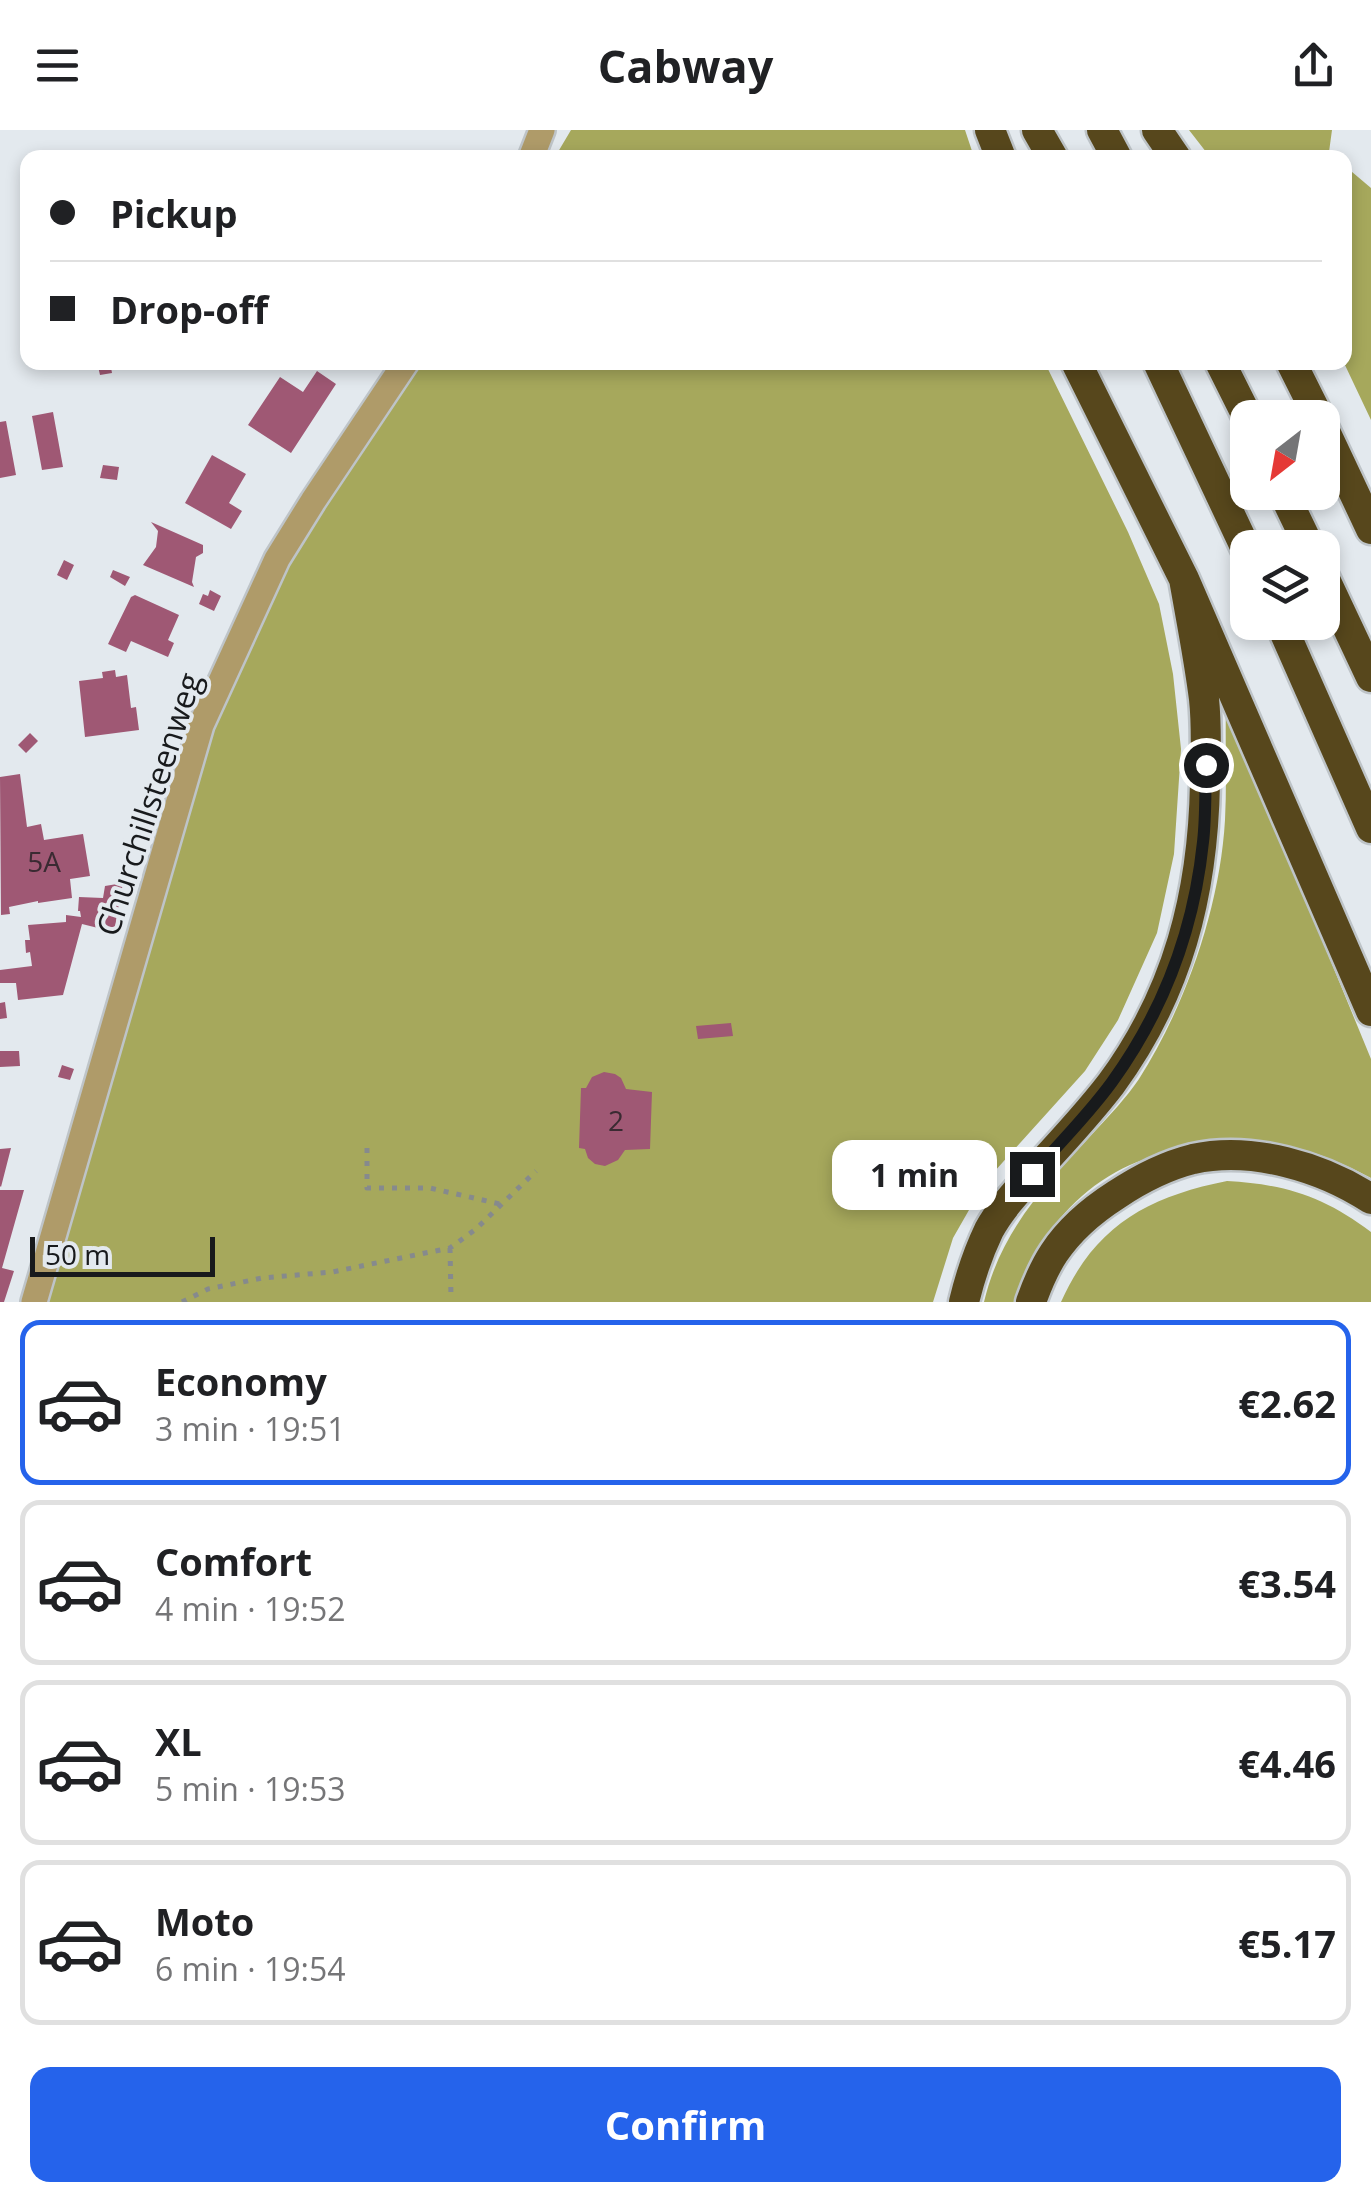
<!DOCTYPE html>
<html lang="en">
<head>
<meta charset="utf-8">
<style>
  :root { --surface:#fff; --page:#f2f2f2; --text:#202124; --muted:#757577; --line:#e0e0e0; --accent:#2563eb }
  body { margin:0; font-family:"Open Sans",sans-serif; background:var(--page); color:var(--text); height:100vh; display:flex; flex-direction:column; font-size:38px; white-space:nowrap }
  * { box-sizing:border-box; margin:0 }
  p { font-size:32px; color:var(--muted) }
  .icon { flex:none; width:55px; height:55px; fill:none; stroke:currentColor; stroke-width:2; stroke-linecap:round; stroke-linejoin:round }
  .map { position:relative; height:1172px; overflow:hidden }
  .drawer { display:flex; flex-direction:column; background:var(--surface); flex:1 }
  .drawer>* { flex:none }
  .banner { position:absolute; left:20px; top:20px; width:1332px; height:220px; border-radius:20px; box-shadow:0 5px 15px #0003; display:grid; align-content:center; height:220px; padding:0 30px; background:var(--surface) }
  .needle { width:65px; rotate:211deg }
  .buttons { position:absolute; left:1230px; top:270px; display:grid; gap:20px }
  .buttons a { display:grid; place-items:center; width:110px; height:110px; border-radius:20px; background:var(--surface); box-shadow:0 5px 15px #0003; font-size:50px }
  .scale { position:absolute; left:30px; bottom:25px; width:185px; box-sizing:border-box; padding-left:10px; border:5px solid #181a1c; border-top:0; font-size:28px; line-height:35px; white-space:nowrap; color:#181a1c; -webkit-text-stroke:8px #e3e9ee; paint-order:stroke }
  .end { position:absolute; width:45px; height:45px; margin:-22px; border:12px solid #181a1c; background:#fff; box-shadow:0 0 0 5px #fff }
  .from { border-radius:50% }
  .bubble { position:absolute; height:70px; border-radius:20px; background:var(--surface); box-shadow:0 5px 15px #0003; font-size:32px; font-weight:700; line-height:70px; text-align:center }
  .banner b { display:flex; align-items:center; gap:35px; height:95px; font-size:38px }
  .banner b+b { border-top:2px solid var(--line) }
  .banner i { width:25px; height:25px; background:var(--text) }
  ul { padding:18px 0 0; list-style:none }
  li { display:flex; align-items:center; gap:30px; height:165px; margin:0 20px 15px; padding:0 10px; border:5px solid var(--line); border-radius:20px }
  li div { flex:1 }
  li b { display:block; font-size:38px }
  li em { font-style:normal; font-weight:700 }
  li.current { border-color:var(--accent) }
  li>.icon { width:90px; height:90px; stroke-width:1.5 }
  .primary-button { display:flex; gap:20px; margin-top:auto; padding:20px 30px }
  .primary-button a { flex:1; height:115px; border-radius:20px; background:var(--accent); color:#fff; font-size:40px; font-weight:700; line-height:115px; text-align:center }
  header { display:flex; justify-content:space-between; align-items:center; height:130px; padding:0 30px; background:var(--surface); font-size:45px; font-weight:700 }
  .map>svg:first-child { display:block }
  .forest { fill:#a6a85c }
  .building { fill:#9f5874 }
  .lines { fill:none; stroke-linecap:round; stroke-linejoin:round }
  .street-casing { stroke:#bec4c8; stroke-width:30 }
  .highway-casing { stroke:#bec4c8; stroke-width:35 }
  .path { stroke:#868a8d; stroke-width:5; stroke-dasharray:5 8; stroke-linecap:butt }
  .street { stroke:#af9b69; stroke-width:25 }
  .highway { stroke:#57471c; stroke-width:30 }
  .route { stroke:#181a1c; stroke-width:12 }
  .labels { text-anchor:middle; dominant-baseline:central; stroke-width:8; stroke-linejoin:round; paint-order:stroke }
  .number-label { font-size:28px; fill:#3a2a32 }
  .street-label { font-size:32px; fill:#181a1c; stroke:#e3e9ee }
</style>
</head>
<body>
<header><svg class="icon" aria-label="menu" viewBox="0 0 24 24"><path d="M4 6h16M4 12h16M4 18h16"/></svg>Cabway<svg class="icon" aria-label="share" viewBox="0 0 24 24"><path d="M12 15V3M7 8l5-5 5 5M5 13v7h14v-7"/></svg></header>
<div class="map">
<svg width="1371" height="1172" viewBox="0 0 1371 1172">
  <rect width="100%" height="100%" fill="#e3e9ee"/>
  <path class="forest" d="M571,0H965L974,27H555Z
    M1189,0H1332L1329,22L1335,27H1210Z
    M1345,36L1371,58V290L1344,233Z
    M422,233H1045L1128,402L1159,474L1173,544L1181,619L1174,724L1157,803L1118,890L1085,941L985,1052L953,1108L933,1172H47L211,600L287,436L322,376Z
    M1226,576L1371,929V1048C1325,1024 1285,1010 1233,1010C1212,1010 1193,1015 1173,1021C1154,1026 1133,1032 1116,1042C1068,1068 1030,1119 1017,1172H984C1001,1100 1046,1054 1095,1001C1110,985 1126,968 1139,949C1186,875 1220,777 1225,690C1227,652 1225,614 1226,576Z
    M1227,1051C1285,1054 1325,1067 1371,1102V1172H1061C1095,1096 1147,1067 1227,1051Z"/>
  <path class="building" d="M97,232H110L112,243L100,245Z
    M218,232H238L239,236L220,240Z
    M317,241L336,254L291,323L248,295L280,247L303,262Z
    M53,282L63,337L42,340L32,286Z
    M6,291L16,345L0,348V292Z
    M212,325L246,344L229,373L242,381L231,399L185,373Z
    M103,335L119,337L117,350L100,348Z
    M151,392L203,415V423L196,427L192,452L194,457L143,435L156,417L158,401Z
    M64,430L74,435L67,450L57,445Z
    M113,440L130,447L125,456L110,447Z
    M210,460L221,466L214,481L199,474L203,464L208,466Z
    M135,465L179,485L168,510L174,513L168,527L131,511L126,522L108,514L131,467Z
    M115,540L116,547L127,545L131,578L136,577L139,600L85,607L79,551L103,548L102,542Z
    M30,603L38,611L26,623L18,615Z
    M20,644L27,697L41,694L44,710L83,704L90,746L70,749L72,768L38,773V771L9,777L10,784L1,785L0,647Z
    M123,753L114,802L82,794L63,865L18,870L16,853H0V840L32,836L30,822L26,823L25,810H30L28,795L66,792V785L81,787L80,781H78L79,767L103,768L105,756Z
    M5,872L7,888L0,889V873Z
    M731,893L733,906L698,909L696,896Z
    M0,921H19L20,936L0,937Z
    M62,935L74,939L70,950L58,947Z
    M604,942L615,944L621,948L626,959L652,962L650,1019L625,1020L618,1030L605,1036L595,1034L588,1028L585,1019L579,1018L581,958H586L592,947Z
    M11,1018L1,1057L0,1056V1019Z
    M0,1060H24L2,1138L14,1141L4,1172H0Z"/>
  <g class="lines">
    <defs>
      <path id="street" d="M531,28L542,0
        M34,1172L201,595L277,429L313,371L406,232"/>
      <path id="highway" d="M990,0L1001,28
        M1037,0L1053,28
        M1102,0L1117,28
        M1157,0L1176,28
        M1076,232L1184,449L1371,881
        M1158,232L1248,423
        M1220,232L1248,288
        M1291,232L1319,288
        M1322,295L1371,399
        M1283,362L1310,418
        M1322,443L1371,547
        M1280,492L1371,698
        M964,1172C970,1147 978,1123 989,1100C1001,1078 1019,1059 1036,1040C1062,1012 1088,984 1111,954C1178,863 1203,764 1205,653C1206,625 1207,597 1204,569C1199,529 1191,489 1184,449
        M1031,1172C1037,1155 1044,1138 1054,1123C1070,1099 1091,1081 1116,1065C1140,1049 1165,1036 1193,1029C1252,1016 1322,1037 1371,1069"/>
    </defs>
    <use href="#street" class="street-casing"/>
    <use href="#highway" class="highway-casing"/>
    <path class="path" d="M367,1018V1058H430L500,1074
      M450,1118L451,1167
      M182,1172L208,1159L262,1148L332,1142L450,1118L476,1099L536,1041"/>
    <use href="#street" class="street"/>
    <use href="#highway" class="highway"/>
  </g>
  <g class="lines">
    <path class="route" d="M1032,1044C1059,1014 1088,985 1112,952C1164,880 1194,799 1203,712C1206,687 1205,661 1206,635"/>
  </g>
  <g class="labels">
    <g class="number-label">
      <text x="44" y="731">5A</text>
      <text x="616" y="990">2</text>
    </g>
    <g class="street-label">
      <text transform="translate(148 674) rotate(-72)">Churchillsteenweg</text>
    </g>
  </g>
</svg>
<div class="buttons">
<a><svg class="needle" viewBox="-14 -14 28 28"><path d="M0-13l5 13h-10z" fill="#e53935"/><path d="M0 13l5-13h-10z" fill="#757577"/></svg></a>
<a><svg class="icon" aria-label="layers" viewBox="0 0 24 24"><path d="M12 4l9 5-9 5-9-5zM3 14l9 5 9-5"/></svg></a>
</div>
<div class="scale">50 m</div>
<i class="end from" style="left:1206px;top:635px"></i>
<i class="end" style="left:1032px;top:1044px"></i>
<div class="bubble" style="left:832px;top:1010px;width:165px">1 min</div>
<div class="banner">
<b><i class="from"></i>Pickup</b>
<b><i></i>Drop-off</b>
</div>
</div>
<section class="drawer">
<ul>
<li class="current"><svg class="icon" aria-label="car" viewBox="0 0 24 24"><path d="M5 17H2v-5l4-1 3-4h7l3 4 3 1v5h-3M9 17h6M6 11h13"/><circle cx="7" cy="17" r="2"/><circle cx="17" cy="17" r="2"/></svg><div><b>Economy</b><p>3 min · 19:51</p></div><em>€2.62</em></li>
<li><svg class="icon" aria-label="car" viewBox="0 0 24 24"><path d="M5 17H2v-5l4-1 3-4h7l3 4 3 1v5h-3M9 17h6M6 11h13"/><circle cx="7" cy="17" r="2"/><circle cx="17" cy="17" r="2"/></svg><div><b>Comfort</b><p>4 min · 19:52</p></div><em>€3.54</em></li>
<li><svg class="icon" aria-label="car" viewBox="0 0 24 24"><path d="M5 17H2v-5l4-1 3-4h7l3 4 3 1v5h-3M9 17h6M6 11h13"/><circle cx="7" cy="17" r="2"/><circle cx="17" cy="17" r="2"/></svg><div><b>XL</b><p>5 min · 19:53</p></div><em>€4.46</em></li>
<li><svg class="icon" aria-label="car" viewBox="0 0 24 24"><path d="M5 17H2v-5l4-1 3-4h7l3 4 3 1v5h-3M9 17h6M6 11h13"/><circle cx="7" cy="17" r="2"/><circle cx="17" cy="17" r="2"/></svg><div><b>Moto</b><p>6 min · 19:54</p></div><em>€5.17</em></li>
</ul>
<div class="primary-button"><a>Confirm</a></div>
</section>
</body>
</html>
